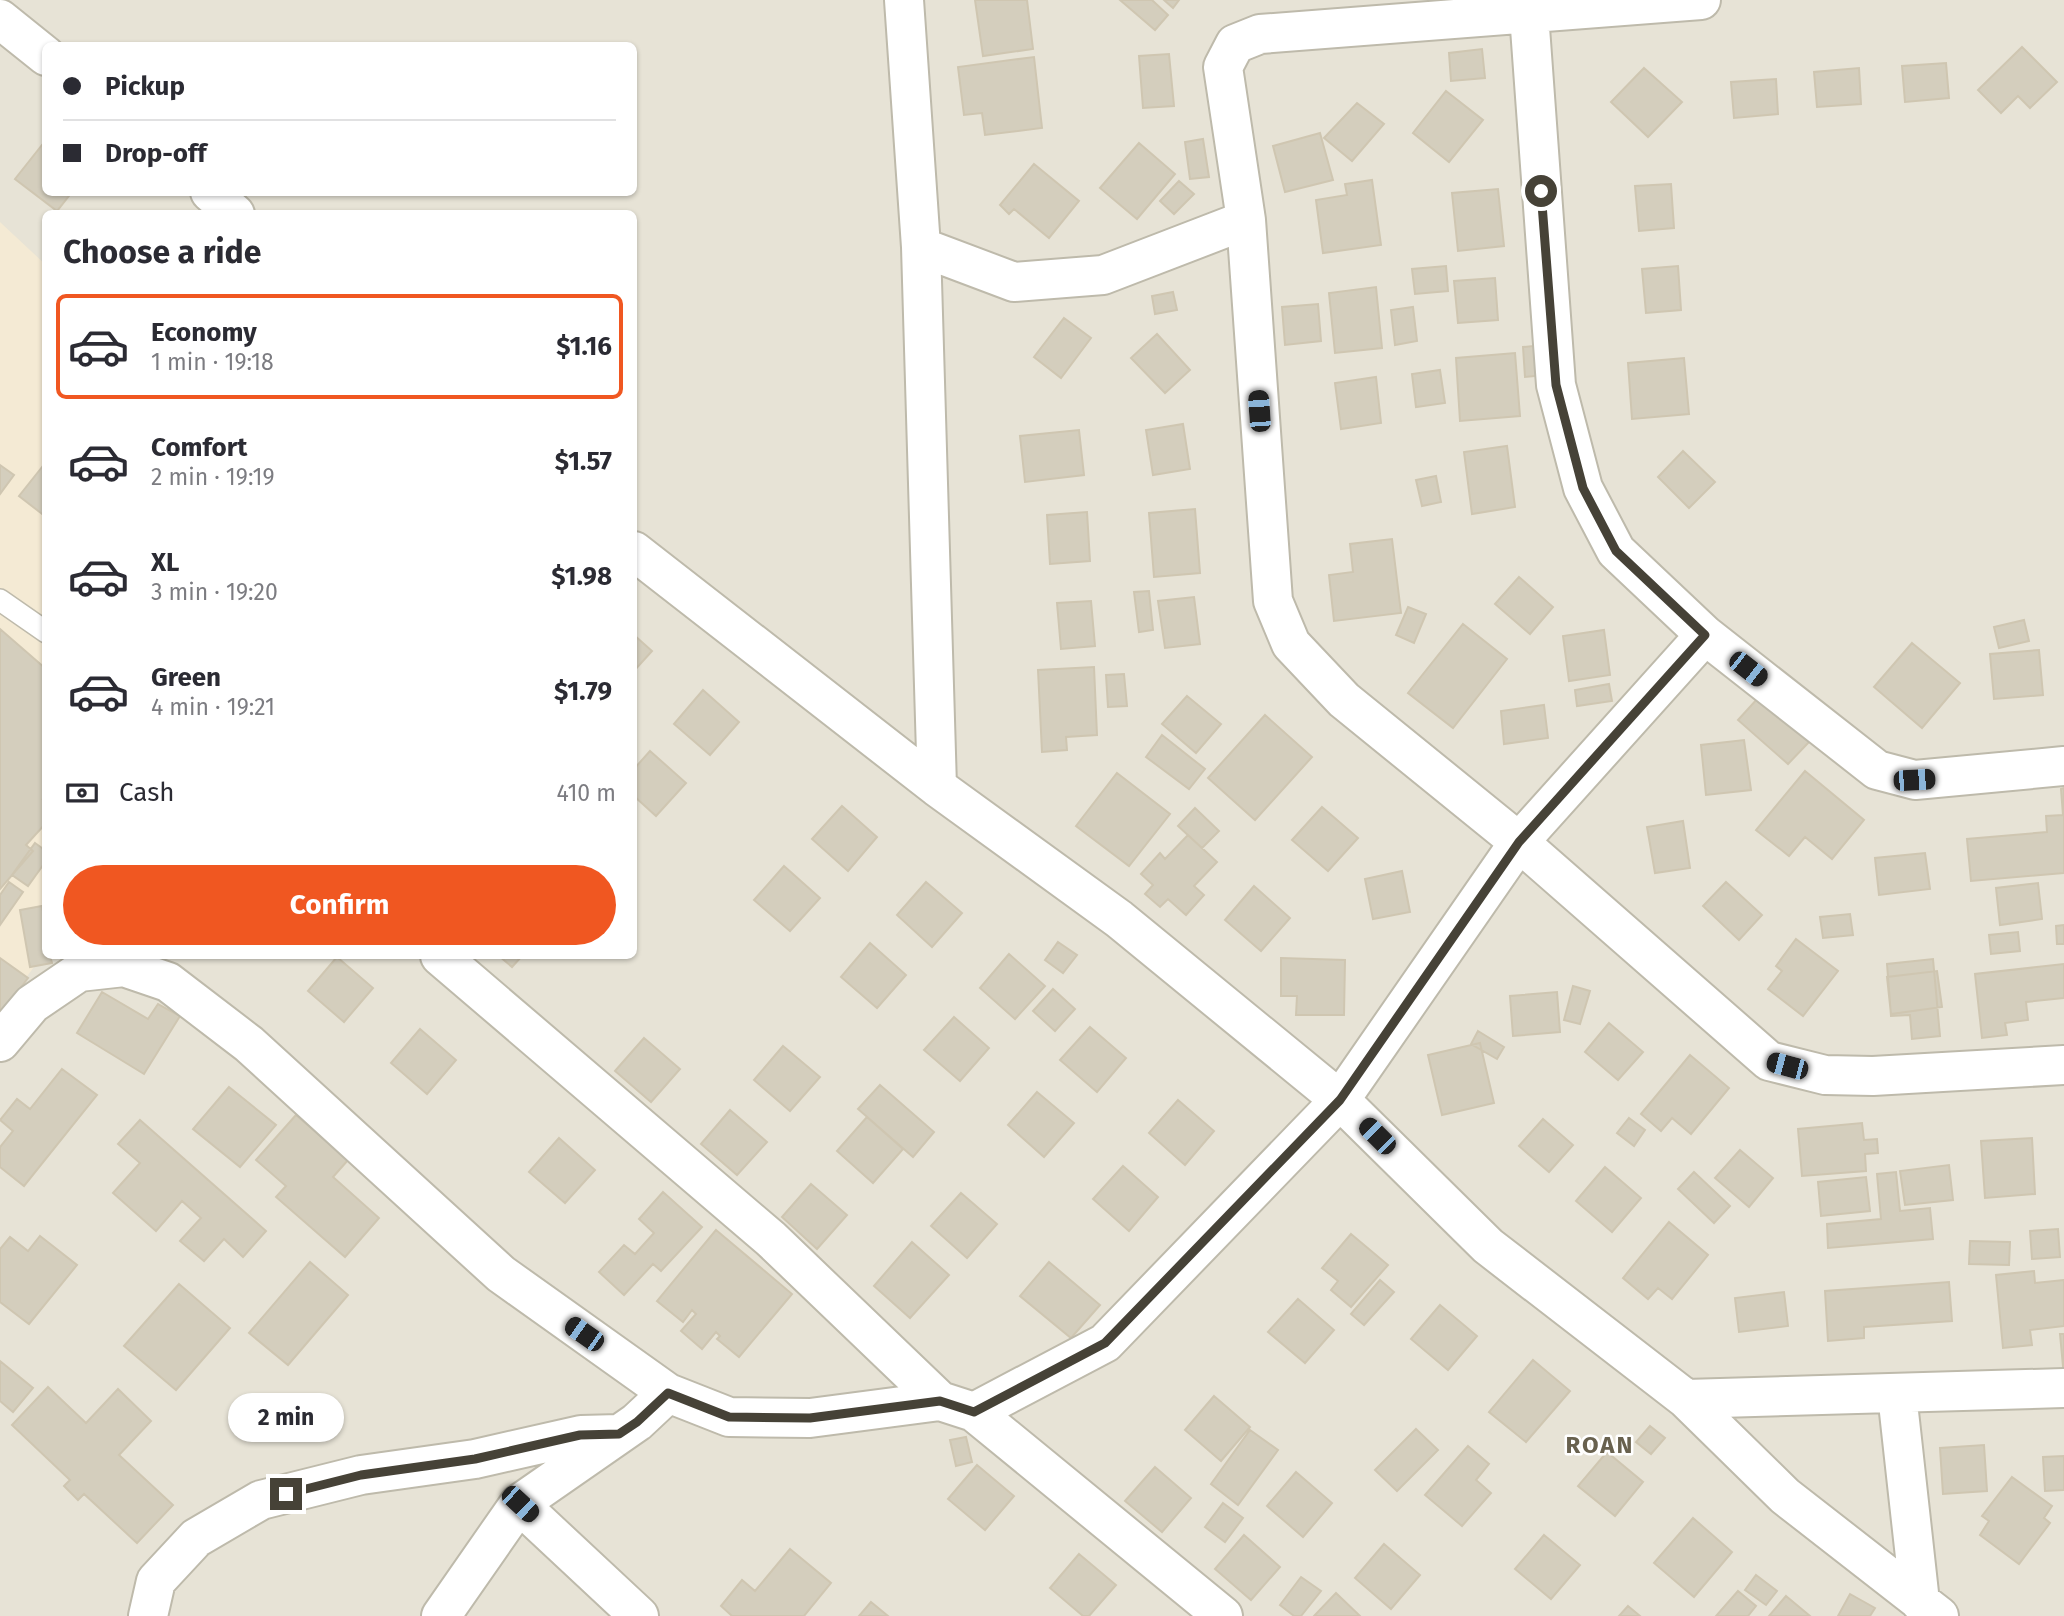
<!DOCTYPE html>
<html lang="en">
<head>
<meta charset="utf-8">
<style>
  :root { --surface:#fff; --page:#f7f7f7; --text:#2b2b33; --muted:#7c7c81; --line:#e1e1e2; --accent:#f05721 }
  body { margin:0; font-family:"Fira Sans",sans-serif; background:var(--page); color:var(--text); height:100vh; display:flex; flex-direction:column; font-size:26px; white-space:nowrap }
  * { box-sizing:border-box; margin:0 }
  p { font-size:23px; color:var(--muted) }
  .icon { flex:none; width:38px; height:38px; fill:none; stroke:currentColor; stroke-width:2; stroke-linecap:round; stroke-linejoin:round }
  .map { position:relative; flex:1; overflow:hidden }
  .details { position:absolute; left:42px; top:210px; width:595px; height:749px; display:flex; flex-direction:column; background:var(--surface); border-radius:10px; box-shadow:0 2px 5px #0004 }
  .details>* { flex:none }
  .top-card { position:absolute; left:42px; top:42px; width:595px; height:154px; border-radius:10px; box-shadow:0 2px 5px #0004; display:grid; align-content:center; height:154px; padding:0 21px; background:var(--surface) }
  .end { position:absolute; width:32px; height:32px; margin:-16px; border:9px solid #464237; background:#fff; box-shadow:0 0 0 4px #fff }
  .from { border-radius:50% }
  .bubble { position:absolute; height:49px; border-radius:24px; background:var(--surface); box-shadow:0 2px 5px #0004; font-size:23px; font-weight:700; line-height:49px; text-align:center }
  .car { position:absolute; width:21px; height:42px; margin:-21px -10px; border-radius:9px; box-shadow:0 0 5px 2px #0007; background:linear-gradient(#222 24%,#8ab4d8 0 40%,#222 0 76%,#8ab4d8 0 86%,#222 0) }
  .top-card b { display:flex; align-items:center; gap:24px; height:66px; font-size:26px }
  .top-card b+b { border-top:2px solid var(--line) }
  .top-card i { width:18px; height:18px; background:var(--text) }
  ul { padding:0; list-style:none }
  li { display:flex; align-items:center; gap:21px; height:105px; margin:0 14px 10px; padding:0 7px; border:4px solid transparent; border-radius:10px }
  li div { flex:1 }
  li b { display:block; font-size:26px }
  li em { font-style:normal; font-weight:700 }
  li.on { border-color:var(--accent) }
  li>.icon { width:63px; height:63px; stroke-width:1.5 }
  h2 { padding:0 21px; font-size:32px; line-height:84px }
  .pay { display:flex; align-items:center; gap:18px; height:77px; padding:0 21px; font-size:26px }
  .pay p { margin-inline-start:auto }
  .button { display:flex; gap:14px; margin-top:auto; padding:14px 21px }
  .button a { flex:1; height:80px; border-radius:42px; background:var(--accent); color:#fff; font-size:28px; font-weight:700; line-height:80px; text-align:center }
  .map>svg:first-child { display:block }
  .residential { fill:#e7e3d6; fill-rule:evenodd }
  .commercial { fill:#f4ead4 }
  .building { fill:#d4cebd; stroke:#cfc6b1; stroke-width:2 }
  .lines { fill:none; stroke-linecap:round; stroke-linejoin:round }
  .lane-casing { stroke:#bebaab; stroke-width:24 }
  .street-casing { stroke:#bebaab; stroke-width:42 }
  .lane { stroke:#fff; stroke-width:21 }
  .street { stroke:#fff; stroke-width:38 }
  .route { stroke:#464237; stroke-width:9 }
  .labels { text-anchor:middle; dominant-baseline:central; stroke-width:5; stroke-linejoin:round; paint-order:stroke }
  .district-label { font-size:24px; font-weight:bold; letter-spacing:2px; fill:#68614e; stroke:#fff }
</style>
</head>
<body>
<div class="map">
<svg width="2064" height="1616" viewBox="0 0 2064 1616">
  <rect width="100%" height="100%" fill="#f3f1e8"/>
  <path class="residential" d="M0,0H2064V1616H0ZM46,46H634V192H46ZM46,214H634V956H46Z"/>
  <path class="commercial" d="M0,222L46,265L45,952L0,1013Z"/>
  <path class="building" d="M975,0H1027L1033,49L983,56Z
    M1120,0H1152L1168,15L1155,30Z
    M1164,0H1179L1173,8Z
    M2022,47L2057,82L2030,108L2018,96L2001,113L1978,90Z
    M1482,49L1485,78L1451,81L1449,53Z
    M1169,54L1174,106L1143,108L1139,56Z
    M1034,57L1042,128L985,135L982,113L964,115L958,67Z
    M1946,63L1949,98L1905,102L1902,66Z
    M1644,68L1682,102L1648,137L1611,102Z
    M1859,68L1861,104L1817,107L1814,72Z
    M1776,79L1778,114L1734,118L1731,82Z
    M1446,91L1483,120L1449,162L1413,133Z
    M1357,103L1384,124L1352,161L1324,138Z
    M1320,133L1333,180L1285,192L1273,146Z
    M1203,139L1209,177L1190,179L1185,142Z
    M1139,143L1175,174L1137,219L1100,188Z
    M42,145L46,147V192H72L57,211L15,179Z
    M1034,164L1079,201L1049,238L1014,209L1009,214L1000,205Z
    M1372,180L1381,245L1323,253L1316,200L1347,195L1345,184Z
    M1179,181L1194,194L1174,214L1160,201Z
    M1671,184L1674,228L1639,231L1635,186Z
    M1498,189L1504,246L1458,251L1452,193Z
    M1446,266L1448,291L1415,294L1412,269Z
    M1678,266L1681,310L1646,313L1642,269Z
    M1495,278L1498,320L1458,323L1454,281Z
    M1376,287L1382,348L1335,353L1329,293Z
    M1173,292L1177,310L1155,314L1152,296Z
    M1318,304L1321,341L1285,345L1282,307Z
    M1413,307L1417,341L1395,345L1391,310Z
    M1064,318L1091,338L1061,378L1034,357Z
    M1157,334L1190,370L1165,393L1131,358Z
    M1543,345L1545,375L1525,377L1523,347Z
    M1515,353L1520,416L1460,421L1456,358Z
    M1684,358L1689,414L1632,419L1628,363Z
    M1440,370L1445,403L1416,407L1412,374Z
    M1376,377L1381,423L1341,429L1335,383Z
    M1183,424L1190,469L1153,475L1146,430Z
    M1079,430L1084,475L1025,482L1020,436Z
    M1507,446L1515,507L1472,514L1464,452Z
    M1683,451L1715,482L1689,508L1658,477Z
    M46,462V517L19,496Z
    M0,465L14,475L0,494Z
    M1436,476L1441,502L1422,506L1416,480Z
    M1195,509L1200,573L1154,577L1149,513Z
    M1087,512L1090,561L1050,564L1047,515Z
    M1392,539L1401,613L1334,621L1329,575L1353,572L1350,544Z
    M1519,577L1553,607L1530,634L1495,604Z
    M1149,591L1153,630L1139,632L1134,592Z
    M1194,597L1200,644L1165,648L1158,601Z
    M1091,601L1095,646L1061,649L1057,603Z
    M1408,607L1426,614L1414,643L1396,635Z
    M2024,620L2029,641L1999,648L1994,627Z
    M1463,624L1507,659L1453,728L1408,693Z
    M0,629L46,669V796L43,799L46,800V823L26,845L33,851L0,889Z
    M1604,630L1610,675L1569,681L1563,636Z
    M634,635L652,651L634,671Z
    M1912,643L1960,683L1922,728L1874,687Z
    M2039,650L2043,695L1994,699L1990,654Z
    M1094,667L1097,735L1066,737L1067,750L1042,752L1038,670Z
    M1124,674L1127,706L1108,707L1106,675Z
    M1609,684L1612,701L1577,706L1575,690Z
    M703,690L739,722L710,755L674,724Z
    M1187,696L1221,724L1196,753L1162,724Z
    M1759,697L1809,742L1788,764L1738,720Z
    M1544,705L1548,738L1504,744L1501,711Z
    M1265,715L1312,757L1255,820L1208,778Z
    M1162,735L1205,769L1189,789L1146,757Z
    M1744,740L1751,790L1706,795L1701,745Z
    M650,751L686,783L656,816L634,796V769Z
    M1805,771L1864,820L1832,859L1805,837L1789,856L1756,830Z
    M1117,773L1170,814L1129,866L1076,826Z
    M2064,788V873L1971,881L1967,839L2047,832L2046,816L2063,815L2061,789Z
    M842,806L877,837L848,871L812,839Z
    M1322,807L1358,838L1328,871L1292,840Z
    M1195,808L1219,831L1202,848L1178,826Z
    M1683,821L1690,868L1655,873L1647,827Z
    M1188,835L1217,862L1194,886L1204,895L1186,915L1168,899L1160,907L1145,894L1153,885L1141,874L1160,853L1165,859Z
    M35,843L46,851V861L28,886L12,875Z
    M1925,853L1930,889L1879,895L1875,858Z
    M784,866L820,898L790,931L754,900Z
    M1402,871L1410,912L1373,919L1365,879Z
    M9,882L23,892L0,925V895Z
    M926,882L962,913L932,947L897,915Z
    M1726,882L1762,915L1739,940L1703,906Z
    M2038,883L2042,919L2000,925L1996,888Z
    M1254,886L1290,918L1261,951L1225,920Z
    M42,906L46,927V956H50L52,963L30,967L20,910Z
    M1850,914L1853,935L1823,938L1820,917Z
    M2064,925V944H2057L2056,926Z
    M2018,932L2020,951L1991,954L1989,935Z
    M1796,939L1838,971L1803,1016L1768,989L1782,971L1776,966Z
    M1058,942L1077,955L1063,973L1045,960Z
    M870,943L906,975L877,1008L841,977Z
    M1009,954L1045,986L1015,1019L980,988Z
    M499,956H522L512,967Z
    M337,957L373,988L344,1022L308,991Z
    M0,958L28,978L0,1015Z
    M1281,958L1345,960L1344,1015H1296L1297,996H1281Z
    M1933,959L1940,1036L1912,1039L1910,1015L1891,1016L1887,964Z
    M2064,964V998L2026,1002L2028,1020L2005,1023L2007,1035L1982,1038L1975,974Z
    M1937,971L1942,1007L1891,1014L1887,977Z
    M1573,986L1590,991L1580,1024L1564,1020Z
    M1053,989L1075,1009L1055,1031L1033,1011Z
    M102,992L148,1019L158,1004L180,1016L144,1074L77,1033Z
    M1557,992L1560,1032L1513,1036L1510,996Z
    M954,1017L989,1048L960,1081L924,1050Z
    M1609,1023L1643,1052L1618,1080L1585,1052Z
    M1090,1027L1126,1058L1097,1092L1060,1060Z
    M420,1029L456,1060L427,1094L391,1063Z
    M1478,1031L1504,1047L1497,1059L1471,1044Z
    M644,1038L680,1069L651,1102L615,1071Z
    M1480,1043L1494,1103L1442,1115L1428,1055Z
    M783,1046L820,1077L790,1111L754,1080Z
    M1690,1055L1729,1088L1691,1134L1672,1118L1661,1131L1641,1114Z
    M62,1069L97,1095L24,1186L0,1167V1147L13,1131L0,1120L17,1099L30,1109Z
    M880,1085L934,1132L913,1157L858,1109Z
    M229,1087L276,1125L240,1167L193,1129Z
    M1037,1092L1074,1123L1044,1157L1008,1125Z
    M1178,1100L1214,1131L1185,1165L1149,1133Z
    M730,1110L767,1142L737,1175L701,1144Z
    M296,1115L348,1160L333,1177L379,1218L345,1257L276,1197L286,1186L256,1160Z
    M867,1117L903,1149L873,1183L837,1151Z
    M1629,1118L1645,1130L1634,1146L1617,1133Z
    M1543,1119L1573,1145L1549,1172L1519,1146Z
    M140,1120L266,1231L243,1257L224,1239L204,1261L180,1241L201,1218L182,1201L156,1231L113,1193L140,1163L118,1144Z
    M1862,1123L1864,1140L1877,1139L1878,1153L1865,1154L1866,1171L1802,1176L1798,1129Z
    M559,1138L595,1170L565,1203L529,1172Z
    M2032,1138L2035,1194L1985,1198L1981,1141Z
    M1740,1150L1773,1178L1749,1207L1715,1178Z
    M1949,1165L1953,1200L1905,1205L1900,1171Z
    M1123,1166L1158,1197L1129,1231L1093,1199Z
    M1605,1167L1641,1198L1612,1232L1576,1201Z
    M1694,1172L1730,1206L1714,1223L1678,1189Z
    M1896,1172L1900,1211L1930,1208L1933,1239L1828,1248L1827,1224L1881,1219L1877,1174Z
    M1866,1177L1870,1211L1821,1216L1818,1182Z
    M811,1184L847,1215L817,1249L782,1217Z
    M663,1192L702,1227L661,1271L653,1264L624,1295L599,1272L624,1245L635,1254L654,1233L639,1219Z
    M961,1193L997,1224L967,1258L931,1226Z
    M1669,1222L1708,1255L1672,1299L1658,1288L1648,1299L1623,1278Z
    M2058,1229L2060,1257L2032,1259L2030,1231Z
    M716,1230L792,1294L739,1357L717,1339L720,1336L716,1332L702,1349L681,1331L696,1314L692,1310L683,1322L657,1301Z
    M1351,1234L1388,1265L1351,1307L1331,1290L1338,1281L1322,1268Z
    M40,1236L77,1265L29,1324L0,1302V1249L10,1237L28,1251Z
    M1970,1241L2010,1242L2009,1265L1969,1264Z
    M912,1242L949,1275L910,1318L874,1286Z
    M310,1262L348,1295L288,1365L249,1333Z
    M1049,1262L1100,1305L1071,1338L1020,1296Z
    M2034,1271L2035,1283L2064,1280V1326L2030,1330L2032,1345L2003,1348L1996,1275Z
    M1380,1280L1394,1292L1364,1325L1351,1314Z
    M1949,1282L1952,1321L1864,1327V1338L1828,1341L1825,1291Z
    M179,1284L230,1328L176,1390L124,1346Z
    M1784,1292L1788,1326L1739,1332L1735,1298Z
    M1298,1299L1334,1330L1305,1363L1268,1332Z
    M1440,1305L1477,1336L1448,1370L1411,1339Z
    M2060,1334H2064V1377Z
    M1533,1360L1570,1391L1526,1442L1489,1412Z
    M0,1361L33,1388L13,1412L0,1401Z
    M48,1387L86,1423L118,1389L151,1421L119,1455L173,1505L137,1543L84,1494L78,1500L64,1486L70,1480L12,1425Z
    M1214,1396L1250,1427L1221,1461L1185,1430Z
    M1650,1426L1665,1438L1651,1454L1636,1442Z
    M1416,1429L1438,1450L1397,1491L1375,1470Z
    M1250,1430L1278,1450L1238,1505L1211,1484Z
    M966,1437L972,1462L956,1466L950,1440Z
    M1984,1445L1987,1491L1943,1494L1940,1448Z
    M1468,1446L1489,1464L1476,1480L1491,1493L1462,1526L1425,1495Z
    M1607,1452L1643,1482L1615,1516L1578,1486Z
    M2064,1456V1490L2045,1491L2043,1457Z
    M977,1465L1014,1496L985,1530L948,1499Z
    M1155,1467L1191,1498L1162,1532L1125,1501Z
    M1296,1472L1332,1503L1303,1537L1267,1506Z
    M2012,1477L2052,1506L2044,1518L2050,1523L2019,1564L1980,1535L1989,1521L1982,1516Z
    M1223,1503L1243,1518L1225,1542L1205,1527Z
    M1693,1518L1732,1552L1694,1597L1654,1563Z
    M1244,1535L1280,1567L1251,1600L1215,1569Z
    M1544,1535L1580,1565L1551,1599L1515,1569Z
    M1384,1544L1420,1575L1391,1609L1355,1578Z
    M790,1549L831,1583L804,1616H732L721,1606L742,1580L755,1591Z
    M1079,1554L1116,1585L1089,1616H1083L1050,1588Z
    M1756,1575L1777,1591L1766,1605L1745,1590Z
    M1301,1577L1321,1591L1301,1616H1294L1280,1605Z
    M1738,1591L1756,1606L1748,1616H1716Z
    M1336,1593L1360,1616H1314Z
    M1850,1594L1875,1608L1870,1616H1838Z
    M1786,1596L1810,1616H1769Z
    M871,1602L888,1616H859Z
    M1628,1606L1640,1616H1619Z"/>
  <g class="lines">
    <defs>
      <path id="lane" d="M0,600L46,632"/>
      <path id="street" d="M904,0L921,247L937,787L1119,919L1340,1100L1488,1246L1686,1399L2064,1388
        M1701,0L1260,34L1235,44L1223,67L1246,220L1273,601L1291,644L1344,700L1519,842L1769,1061L1825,1075L1873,1076L2064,1065
        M1529,14L1556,385L1583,488L1616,551L1705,635L1877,770L1915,780L2064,766
        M0,19L46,56
        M210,192L235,214
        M921,247L1014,282L1103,275L1246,220
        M634,551L937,787
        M440,956L771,1239L940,1401
        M0,1042L32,1004L79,972L124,967L168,982L249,1044L501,1274L668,1393L729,1417L810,1418L940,1401L974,1412L1105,1343L1340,1100L1519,842L1705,635
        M1897,1394L1920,1602
        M1686,1399L1785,1496L1939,1616
        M974,1412L1223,1616
        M519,1504L639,1616
        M148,1616L156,1581L196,1538L261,1500L361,1475L475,1459L581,1435L619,1434
        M441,1616L519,1504L637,1422L668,1393"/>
    </defs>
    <use href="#lane" class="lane-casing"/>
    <use href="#street" class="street-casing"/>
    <use href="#lane" class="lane"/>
    <use href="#street" class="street"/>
  </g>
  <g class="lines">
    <path class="route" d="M286,1494L361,1475L475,1459L580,1435L619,1434L637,1422L668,1393L729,1417L810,1418L940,1401L974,1412L1105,1343L1340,1100L1519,842L1705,635L1616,551L1583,488L1556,385L1541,191"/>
  </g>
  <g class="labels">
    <g class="district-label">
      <text x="1600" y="1445">ROAN</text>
    </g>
  </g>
</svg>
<i class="end from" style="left:1541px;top:191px"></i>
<i class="end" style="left:286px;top:1494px"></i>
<div class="bubble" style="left:228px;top:1393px;width:116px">2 min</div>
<i class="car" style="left:1259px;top:411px;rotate:356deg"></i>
<i class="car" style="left:1748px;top:669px;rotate:128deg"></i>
<i class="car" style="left:1914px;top:780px;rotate:87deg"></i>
<i class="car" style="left:1787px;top:1066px;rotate:285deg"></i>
<i class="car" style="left:1377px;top:1136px;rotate:315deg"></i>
<i class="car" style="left:584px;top:1334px;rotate:305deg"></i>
<i class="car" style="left:520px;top:1504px;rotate:133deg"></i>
<div class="top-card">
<b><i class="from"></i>Pickup</b>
<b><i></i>Drop-off</b>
</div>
<section class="details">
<h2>Choose a ride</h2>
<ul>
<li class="on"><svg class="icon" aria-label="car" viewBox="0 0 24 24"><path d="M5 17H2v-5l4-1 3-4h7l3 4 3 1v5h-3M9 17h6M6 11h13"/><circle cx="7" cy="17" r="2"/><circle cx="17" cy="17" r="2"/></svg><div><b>Economy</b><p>1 min · 19:18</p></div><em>$1.16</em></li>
<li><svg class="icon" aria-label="car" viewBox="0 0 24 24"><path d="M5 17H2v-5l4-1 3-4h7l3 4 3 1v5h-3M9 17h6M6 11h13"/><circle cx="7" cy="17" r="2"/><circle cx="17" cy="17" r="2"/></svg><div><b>Comfort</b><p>2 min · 19:19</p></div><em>$1.57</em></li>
<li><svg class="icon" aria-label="car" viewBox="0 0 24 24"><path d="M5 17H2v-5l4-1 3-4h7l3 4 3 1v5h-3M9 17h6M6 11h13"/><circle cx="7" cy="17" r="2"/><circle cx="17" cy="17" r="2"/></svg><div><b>XL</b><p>3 min · 19:20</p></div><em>$1.98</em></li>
<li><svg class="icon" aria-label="car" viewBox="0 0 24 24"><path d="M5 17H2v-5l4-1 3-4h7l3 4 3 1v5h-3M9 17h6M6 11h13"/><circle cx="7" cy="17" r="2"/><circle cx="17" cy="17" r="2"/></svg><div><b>Green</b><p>4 min · 19:21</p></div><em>$1.79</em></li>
</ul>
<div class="pay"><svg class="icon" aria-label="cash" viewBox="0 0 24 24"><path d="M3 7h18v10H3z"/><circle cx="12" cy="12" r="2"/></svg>Cash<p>410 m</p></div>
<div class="button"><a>Confirm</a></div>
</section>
</div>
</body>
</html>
